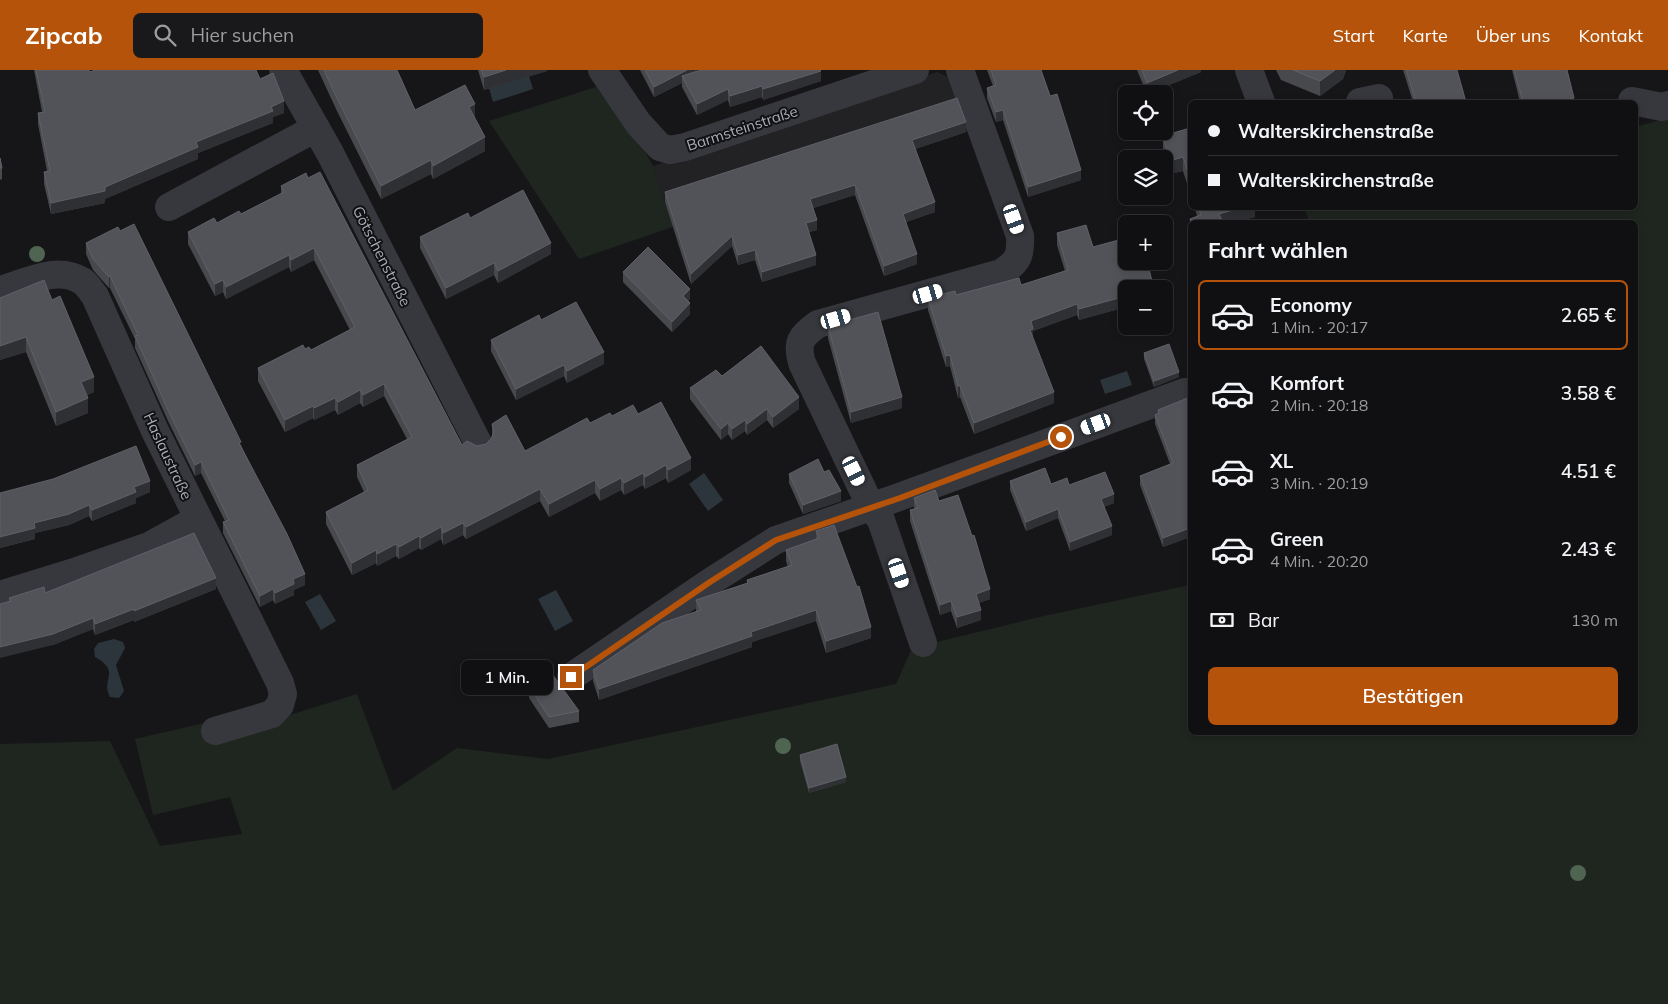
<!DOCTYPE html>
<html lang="de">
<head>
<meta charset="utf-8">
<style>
  :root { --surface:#101012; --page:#19191b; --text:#f1f3f6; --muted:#9c9d9f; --line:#303032; --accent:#b45309 }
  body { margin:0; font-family:Mulish,sans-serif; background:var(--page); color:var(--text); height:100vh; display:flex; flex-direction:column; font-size:19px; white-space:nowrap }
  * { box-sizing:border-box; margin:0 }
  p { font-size:16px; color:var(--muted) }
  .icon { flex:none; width:28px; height:28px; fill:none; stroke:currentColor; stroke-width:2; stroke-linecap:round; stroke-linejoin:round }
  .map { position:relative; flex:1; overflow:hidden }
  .panel { position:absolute; left:1188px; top:150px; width:450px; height:515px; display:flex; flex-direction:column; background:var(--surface); border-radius:8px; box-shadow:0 2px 8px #0003,0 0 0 1px var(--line) }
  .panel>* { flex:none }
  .guide { position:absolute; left:1188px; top:30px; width:450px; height:110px; border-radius:8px; box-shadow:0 2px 8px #0003,0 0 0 1px var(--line); display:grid; align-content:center; height:110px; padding:0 20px; background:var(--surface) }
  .tools { position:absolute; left:1118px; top:15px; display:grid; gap:10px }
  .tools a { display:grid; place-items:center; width:55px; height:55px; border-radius:8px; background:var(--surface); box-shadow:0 2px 8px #0003,0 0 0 1px var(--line); font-size:25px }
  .end { position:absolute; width:22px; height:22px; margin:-11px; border:6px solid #b45309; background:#fff; box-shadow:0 0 0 2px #fff }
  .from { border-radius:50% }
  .bubble { position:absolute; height:35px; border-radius:8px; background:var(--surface); box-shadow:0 2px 8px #0003,0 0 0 1px var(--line); font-size:16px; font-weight:600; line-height:35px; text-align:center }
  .car { position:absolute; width:15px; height:30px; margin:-15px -8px; border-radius:6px; box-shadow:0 0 4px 1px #0007; background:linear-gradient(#fff 24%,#345 0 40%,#fff 0 76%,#345 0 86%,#fff 0) }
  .guide b { display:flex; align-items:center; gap:18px; height:48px; font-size:19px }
  .guide b+b { border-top:1px solid var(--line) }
  .guide i { width:12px; height:12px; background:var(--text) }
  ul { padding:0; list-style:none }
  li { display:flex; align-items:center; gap:15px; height:70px; margin:0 10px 8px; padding:0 10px; border:2px solid transparent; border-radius:8px }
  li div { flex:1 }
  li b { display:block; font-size:19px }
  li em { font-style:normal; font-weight:600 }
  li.on { border-color:var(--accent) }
  li>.icon { width:45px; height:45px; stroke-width:1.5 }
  h2 { padding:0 20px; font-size:22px; line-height:60px }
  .pay { display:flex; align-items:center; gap:12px; height:55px; padding:0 20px; font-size:19px }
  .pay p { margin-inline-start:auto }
  .primary-button { display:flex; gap:10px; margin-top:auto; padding:10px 20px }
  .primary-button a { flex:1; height:58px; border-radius:8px; background:var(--accent); color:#fff; font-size:20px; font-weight:600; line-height:58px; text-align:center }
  header { display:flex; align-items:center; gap:30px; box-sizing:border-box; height:70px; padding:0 25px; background:var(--accent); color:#fff }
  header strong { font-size:24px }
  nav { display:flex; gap:28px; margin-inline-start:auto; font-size:18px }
  .search { width:350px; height:45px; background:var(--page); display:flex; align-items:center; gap:12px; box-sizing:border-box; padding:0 18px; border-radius:8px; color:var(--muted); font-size:19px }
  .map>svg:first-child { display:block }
  .built { fill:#222225 }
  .green { fill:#1e261f }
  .water { fill:#2c353c }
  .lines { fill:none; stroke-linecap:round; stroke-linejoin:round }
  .minor { stroke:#37383d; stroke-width:28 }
  .tree { fill:#506452 }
  .wall { fill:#47494d }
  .shaded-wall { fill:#2f3033 }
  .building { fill:#525359; stroke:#5f6168 }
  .route { stroke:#b45309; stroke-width:6 }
  .labels { text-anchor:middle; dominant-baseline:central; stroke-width:4; stroke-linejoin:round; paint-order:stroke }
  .street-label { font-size:15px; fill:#a8adb8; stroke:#111113 }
</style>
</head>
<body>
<header>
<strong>Zipcab</strong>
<div class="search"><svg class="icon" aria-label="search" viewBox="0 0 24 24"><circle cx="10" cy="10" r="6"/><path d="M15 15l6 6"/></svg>Hier suchen</div>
<nav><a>Start</a><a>Karte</a><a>Über uns</a><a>Kontakt</a></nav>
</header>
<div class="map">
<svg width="1668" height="934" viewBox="0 0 1668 934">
  <rect width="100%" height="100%" fill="#161618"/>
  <path class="built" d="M937,2L950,8L970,61L673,157L653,96Z"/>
  <path class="green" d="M596,17L641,74L653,96L673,157L579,189L489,51Z
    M1668,48V934H0V674L110,671L160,776L242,764L230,727L153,745L135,669L213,651L217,668L357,624L393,721L457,678L548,689L896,614L912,578L1039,547L1190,515V662H1635V152H1309L1305,138H1635V57Z"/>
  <path class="water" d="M529,6L533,19L493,32L489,18Z
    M1127,301L1132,315L1105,324L1100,310Z
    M704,403L723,430L708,441L689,414Z
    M556,520L573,551L555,561L538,529Z
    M320,524L336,551L321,560L305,532Z
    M114,569L123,572L125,578L116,595L124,621L119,628L110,627C100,609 122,602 95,587L94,579L98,573Z"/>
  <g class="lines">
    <path class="minor" d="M283,0L330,83L478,373
      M602,0L638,53L660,77L670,80L685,77L915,0
      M1249,0L1261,32
      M1632,31L1662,37L1668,35
      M1360,32L1379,28
      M169,137L316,58
      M0,220C26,213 56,195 82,211C87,214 91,221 95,226L155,361L280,613L283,624L280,635L272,644L215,661
      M0,525L77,501L149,476L198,449
      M923,573L881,450L871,437L802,293C796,272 801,266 818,254L1001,203C1018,192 1021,186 1020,166L960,0
      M571,607L710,512L776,470L899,427L1185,322"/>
  </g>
  <g class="tree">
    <circle cx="37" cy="184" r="8"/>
    <circle cx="783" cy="676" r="8"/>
    <circle cx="1578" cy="803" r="8"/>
  </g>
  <path class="wall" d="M34,0H89V2L260,9L284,43L273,47V53L198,83V89L105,129V133L51,144L44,114V102L47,101L38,54V43L42,42Z
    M318,0H397L415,40L475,48L485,81L433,109L431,104L381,129L336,39Z
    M478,0H547V1L484,20Z
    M640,0H697V1L821,11L763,30L762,27L730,37L728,30L697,45L682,17V13L654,27Z
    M987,0H1041L1081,110L1028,127L1003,50L996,52L987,28V18L993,16Z
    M1137,0H1201V2L1147,24Z
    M1276,0H1346L1343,9L1320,26L1281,10Z
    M1403,0H1457L1466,32H1413Z
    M1512,0H1567L1574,32H1520Z
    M1190,58V123L1183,101L1170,104L1163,80V66Z
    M966,62L915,79L935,142L906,152L917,194L884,206L855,125L813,138L817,160L809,162L816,195L762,212L755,190L738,195L732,176L691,214L665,132V122Z
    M0,88L2,98V109L0,110Z
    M281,116L462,375L477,376L486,374L491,369L492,366V354L525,381L590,353L612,346L638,344L691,400L668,413L666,408L645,419L643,415L624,425L621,420L600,431L595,423L549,447L540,431L466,469L463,465L443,475L441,469L421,480L419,478L399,489L396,486L377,496L376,493L352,505L326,454V442L364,422L357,407V395L407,369L384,326L363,337L360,333L338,345L335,340L314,350L313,348L285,362L258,311V298L305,279L311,280L350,260L314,190L291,202L289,197L226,229L223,222L215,226L188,174V162L217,153L241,144L281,124Z
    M1195,138H1255V147L1236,152H1190V164V149L1197,146Z
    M470,148L551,184L498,213L494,205L446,229L420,178V167Z
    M1057,163L1093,177L1126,219V237L1079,250L1077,245L1033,261V270L1054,333L974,364L960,327L958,328L950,296L946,297L928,240V228L956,225L1021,215L1065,201L1057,175Z
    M86,173L241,375L305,515L294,520V525L275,534L273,530L260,537L223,463V452L225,451L201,403L195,406L169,353L135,278V269L110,218H109L93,200L86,184Z
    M623,202L690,229L688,231L690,244L672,262L623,212Z
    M0,228L52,230L94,322L87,325L88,343L56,356L26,282L0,290Z
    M541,250L604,294L567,313L564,306L516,330L491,281V270Z
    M828,256L902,338L851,353L828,268Z
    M1144,283L1179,307L1154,317L1144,289Z
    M722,306L799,339L773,358L767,350L747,365L745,361L732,370L728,364L721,370L690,329V318Z
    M1190,327V467L1163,477L1140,415V406L1170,394L1155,354V345L1158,344V340Z
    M824,402L841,431L803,444L789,413V404Z
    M53,409L150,422L136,428V433L92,451L89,446L69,455L35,463V469L0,478Z
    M1010,411L1069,415L1114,433L1104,437L1112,465L1070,481L1058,448L1026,461L1010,420Z
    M914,428L939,431L972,466L990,529L979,533L981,550L957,558L951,541L940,545L910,451V440L914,439Z
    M816,461L871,568L826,583L816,551L752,572V577L599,630L593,611V600L696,542V530L747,513V510L788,497L786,491V480L816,469Z
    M216,519L134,552V550L95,565L93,559L53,575L9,532V528L45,523Z
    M529,616L579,641V652L549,658L529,628Z
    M800,685L846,712L809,723L800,691Z"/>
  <path class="shaded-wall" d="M506,0H547V1L484,20V7Z
    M687,0H697V5L682,6V13L654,27V17Z
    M1178,0H1201V2L1147,24V13Z
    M1335,0H1346L1343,9L1320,26V11Z
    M821,1V11L763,30V19Z
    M762,16V27L730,37V26Z
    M728,19V30L697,45V34Z
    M1574,28V32H1563V31Z
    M284,31V43L273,47V53L198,83V89L105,129V133L51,144V133L105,117L196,72L271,37Z
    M475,34V48L469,37Z
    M1003,40V50L996,52V42Z
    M966,52V62L912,80V70Z
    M485,67V81L433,109V96Z
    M1183,87V101L1170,104V91Z
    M431,90V104L381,129V116Z
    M1081,100V110L1028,127V117Z
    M855,115V125L810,139V129Z
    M935,132V142L903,153V144Z
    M1240,138H1255V147L1236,152H1219V144Z
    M817,150V160L806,163V153Z
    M732,166V176L691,214V204Z
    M551,173V184L498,213V201Z
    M314,178V190L291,202V190Z
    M755,180V190L738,195V185Z
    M917,184V194L884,206V196Z
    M289,185V197L226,229V217Z
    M816,185V195L762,212V202Z
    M494,193V205L446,229V218Z
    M110,206V218H109V207Z
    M223,210V222L215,226V214Z
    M690,219V229L683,236V226Z
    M1126,226V237L1079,250V239Z
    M690,233V244L672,262V252Z
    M1077,234V245L1033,261V270L1030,260L1031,251Z
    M26,267V282L0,290V276Z
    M604,282V294L567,313V301Z
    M950,285V296L946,297V286Z
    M564,295V306L516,330V319Z
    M1179,302V307L1154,317V311Z
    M94,307V322L81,327V312Z
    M384,314V326L363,337V325Z
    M958,316H960V327L958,328Z
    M360,320V333L338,345V332Z
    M1054,322V333L974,364V353Z
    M799,327V339L773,358V347Z
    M902,327V338L851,353V342Z
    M88,328V343L56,356V342Z
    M335,328V340L314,350V338Z
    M313,336V348L285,362V350Z
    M767,339V350L747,365V354Z
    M745,350V361L732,370V359Z
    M728,353V364L721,370V359Z
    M691,388V400L668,413V400Z
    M201,392V403L195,406V395Z
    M666,395V408L645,419V407Z
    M643,403V415L624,425V413Z
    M621,408V420L600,431V419Z
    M595,410V423L549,447V434Z
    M150,411V422L136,428V433L92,451V440L134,417Z
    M540,419V431L466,469V457Z
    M841,421V431L803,444V435Z
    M1114,424V433L1101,438V429Z
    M89,435V446L69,455L35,463V469L0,478V467L34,453Z
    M1058,439V448L1026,461V452Z
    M463,453V465L443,475V463Z
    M1112,456V465L1070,481V472Z
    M441,457V469L421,480V468Z
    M1190,458V467L1163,477V468Z
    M419,466V478L399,489V477Z
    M396,474V486L377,496V484Z
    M376,480V493L352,505V493Z
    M305,504V515L294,520V525L275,534V523L293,509Z
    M216,508V519L134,552V541Z
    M273,519V530L260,537V526Z
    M990,519V529L976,534V524Z
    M951,531V541L940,545V535Z
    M134,539V550L95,565V554Z
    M816,540V551L752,572V577L599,630V619L751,562Z
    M981,540V550L957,558V547Z
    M93,548V559L53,575L0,588V577Z
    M871,557V568L826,583V571Z
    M846,707V712L809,723V718Z"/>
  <path class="building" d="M36,0H89V2L96,0H256L260,9L273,3L284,31L271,37L273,41L196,72L198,77L105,117V121L51,133L44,102L50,101L38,43L45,42Z
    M324,0H397L415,40L465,15L475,34L469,37L485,67L433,96L431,90L381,116L336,26Z
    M481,0H506L484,7Z
    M645,0H687L654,17Z
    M701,0H820L821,1L763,19L762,16L730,26L728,19L697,34L682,6Z
    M991,0H1041L1050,26L1057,24L1081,100L1028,117L1003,40L996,42L987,18L996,15Z
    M1142,0H1178L1147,13Z
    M1293,0H1335L1320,11Z
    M1406,0H1457L1466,32H1416Z
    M1514,0H1567L1574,28L1563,31V32H1523Z
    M957,28L966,52L912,70L935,132L903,144L917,184L884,196L855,115L810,129L817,150L806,153L816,185L762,202L755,180L738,185L732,166L691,204L665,122Z
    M1190,58V109L1183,87L1170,91L1163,66Z
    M0,88L2,98H0Z
    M320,102L462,375L467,371L477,376L486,374L491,369L494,362L492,354L506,345L525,381L587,348L590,353L610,343L612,346L633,335L638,344L661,332L691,388L668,400L666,395L645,407L643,403L624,413L621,408L600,419L595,410L549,434L540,419L466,457L463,453L443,463L441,457L421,468L419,466L399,477L396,474L377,484L376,480L352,493L326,442L368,420L357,395L412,367L384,314L363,325L360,320L338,332L335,328L314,338L313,336L285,350L258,298L303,275L305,279L309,277L311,280L355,257L314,178L291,190L289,185L226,217L223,210L215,214L188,162L214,148L217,153L239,141L241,144L284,122L281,116L306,103L308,108Z
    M523,120L551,173L498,201L494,193L446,218L420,167L468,143L470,148Z
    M1199,138H1240L1219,144L1223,152H1191L1190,149L1201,145Z
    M134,154L241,372L239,373L287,464L305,504L293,509L294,514L275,523L273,519L260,526L223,452L229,450L201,392L195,395L169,342L135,266L138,265L110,206L109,207L93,189L86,173L118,157L120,161Z
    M1086,155L1093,177L1126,168V191H1147L1154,219H1126V226L1079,239L1077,234L1031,251L1033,259L1030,260L1054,322L974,353L960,316H958L950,285L946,286L928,228L955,221L956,225L1019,208L1021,215L1068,200L1057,163Z
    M648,177L690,219L683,226L690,233L672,252L623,202Z
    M44,210L52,230L60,226L94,307L81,312L88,328L56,342L26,267L0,276V228Z
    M576,232L604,282L567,301L564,295L516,319L491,270L539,245L541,250Z
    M878,242L902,327L851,342L828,256Z
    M1169,274L1179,302L1154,311L1144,283Z
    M761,276L799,327L773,347L767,339L747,354L745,350L732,359L728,353L721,359L690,318L716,300L722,306Z
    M1190,327V458L1163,468L1140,406L1173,393L1155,345L1159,343L1158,340Z
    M136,376L150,411L134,417L136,422L92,440L89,435L69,444L34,453L35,458L0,467V423L53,409Z
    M818,389L824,402L829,400L841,421L803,435L789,404Z
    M1045,398L1051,414L1067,408L1069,415L1105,402L1114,424L1101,429L1112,456L1070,472L1058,439L1026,452L1010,411Z
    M935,420L939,431L958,425L972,466L974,465L990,519L976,524L981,540L957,547L951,531L940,535L910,440L918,438L914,428Z
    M834,455L857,517L859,516L871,557L826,571L816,540L751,562L752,566L599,619L593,600L662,553L701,540L696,530L748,513L747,510L792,495L786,480L819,468L816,461Z
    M194,463L216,508L134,541V539L95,554L93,548L53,564L0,577V534L11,531L9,528L44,517L45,523Z
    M550,601L579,641L549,647L529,616Z
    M837,674L846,707L809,718L800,685Z"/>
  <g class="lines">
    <path class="route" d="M571,607L710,512L776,470L900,428L1061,367"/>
  </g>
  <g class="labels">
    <g class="street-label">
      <text transform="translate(742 58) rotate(-18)">Barmsteinstraße</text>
      <text transform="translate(382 186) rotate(63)">Götschenstraße</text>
      <text transform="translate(168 386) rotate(65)">Haslaustraße</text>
    </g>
  </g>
</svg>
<div class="tools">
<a><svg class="icon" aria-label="locate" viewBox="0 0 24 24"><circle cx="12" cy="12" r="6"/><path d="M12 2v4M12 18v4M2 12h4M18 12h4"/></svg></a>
<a><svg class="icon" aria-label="layers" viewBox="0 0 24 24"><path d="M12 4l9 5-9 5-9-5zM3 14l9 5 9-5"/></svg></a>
<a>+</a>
<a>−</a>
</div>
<i class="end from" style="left:1061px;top:367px"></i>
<i class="end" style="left:571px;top:607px"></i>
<div class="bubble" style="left:461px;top:590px;width:92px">1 Min.</div>
<i class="car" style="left:1014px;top:149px;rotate:160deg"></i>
<i class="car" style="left:928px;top:224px;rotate:74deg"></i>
<i class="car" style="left:836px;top:249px;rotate:74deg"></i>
<i class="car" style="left:1096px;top:354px;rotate:250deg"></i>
<i class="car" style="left:854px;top:401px;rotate:154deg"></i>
<i class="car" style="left:899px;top:503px;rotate:161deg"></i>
<div class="guide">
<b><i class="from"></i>Walterskirchenstraße</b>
<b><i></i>Walterskirchenstraße</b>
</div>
<section class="panel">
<h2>Fahrt wählen</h2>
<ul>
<li class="on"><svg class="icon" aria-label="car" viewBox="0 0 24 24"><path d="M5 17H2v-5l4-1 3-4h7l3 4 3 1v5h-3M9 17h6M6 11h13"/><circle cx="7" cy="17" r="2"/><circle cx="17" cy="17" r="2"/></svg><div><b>Economy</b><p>1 Min. · 20:17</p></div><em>2.65 €</em></li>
<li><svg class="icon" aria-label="car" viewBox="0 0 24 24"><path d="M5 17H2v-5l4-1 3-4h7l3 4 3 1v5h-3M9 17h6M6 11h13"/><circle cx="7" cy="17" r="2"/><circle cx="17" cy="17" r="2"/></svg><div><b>Komfort</b><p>2 Min. · 20:18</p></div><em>3.58 €</em></li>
<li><svg class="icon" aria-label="car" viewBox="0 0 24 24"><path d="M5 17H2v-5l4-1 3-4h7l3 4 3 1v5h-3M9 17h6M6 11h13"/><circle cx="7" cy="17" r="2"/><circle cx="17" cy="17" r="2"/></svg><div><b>XL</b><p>3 Min. · 20:19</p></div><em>4.51 €</em></li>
<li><svg class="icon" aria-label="car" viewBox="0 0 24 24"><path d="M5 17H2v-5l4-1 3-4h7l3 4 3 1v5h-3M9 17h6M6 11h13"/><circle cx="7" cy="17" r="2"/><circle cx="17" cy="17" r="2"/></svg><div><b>Green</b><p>4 Min. · 20:20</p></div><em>2.43 €</em></li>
</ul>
<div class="pay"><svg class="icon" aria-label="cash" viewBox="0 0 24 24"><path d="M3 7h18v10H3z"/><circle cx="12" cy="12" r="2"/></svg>Bar<p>130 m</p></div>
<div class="primary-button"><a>Bestätigen</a></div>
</section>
</div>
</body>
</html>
